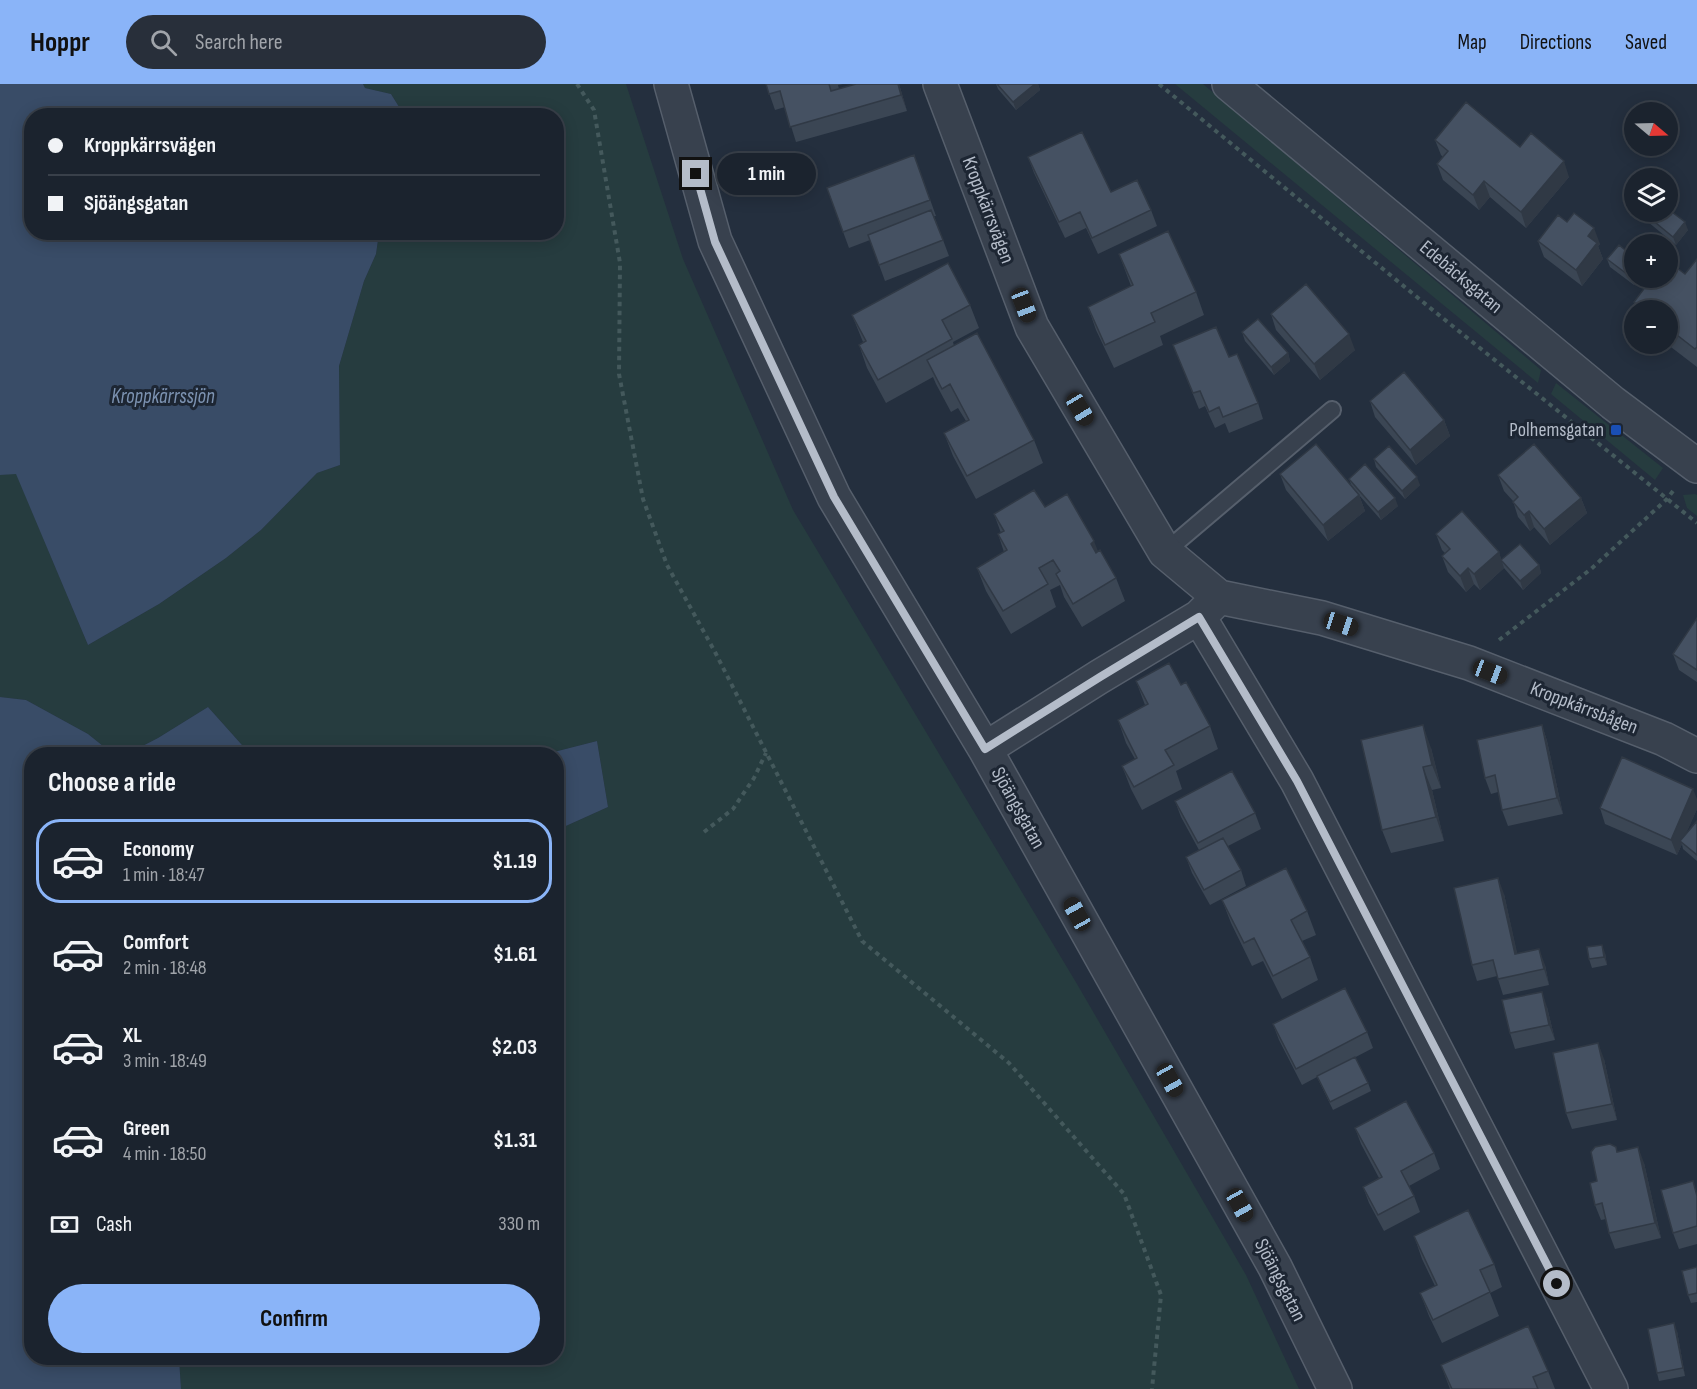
<!DOCTYPE html>
<html lang="en">
<head>
<meta charset="utf-8">
<style>
  :root { --surface:#1b232e; --page:#282f3a; --text:#f1f3f6; --muted:#a0a4aa; --line:#39404a; --accent:#8ab4f8 }
  body { margin:0; font-family:"Sofia Sans Condensed",sans-serif; background:var(--page); color:var(--text); height:100vh; display:flex; flex-direction:column; font-size:22px; white-space:nowrap }
  * { box-sizing:border-box; margin:0 }
  p { font-size:20px; color:var(--muted) }
  .icon { flex:none; width:33px; height:33px; fill:none; stroke:currentColor; stroke-width:2; stroke-linecap:round; stroke-linejoin:round }
  .map { position:relative; flex:1; overflow:hidden }
  .drawer { position:absolute; left:24px; top:663px; width:540px; height:618px; display:flex; flex-direction:column; background:var(--surface); border-radius:24px; box-shadow:0 3px 15px #0003,0 0 0 2px var(--line) }
  .drawer>* { flex:none }
  .hud { position:absolute; left:24px; top:24px; width:540px; height:132px; border-radius:24px; box-shadow:0 3px 15px #0003,0 0 0 2px var(--line); display:grid; align-content:center; height:132px; padding:0 24px; background:var(--surface) }
  .needle { width:39px; rotate:109deg }
  .fabs { position:absolute; left:1624px; top:18px; display:grid; gap:12px }
  .fabs a { display:grid; place-items:center; width:54px; height:54px; border-radius:50%; background:var(--surface); box-shadow:0 3px 15px #0003,0 0 0 2px var(--line); font-size:30px }
  .end { position:absolute; width:27px; height:27px; margin:-14px; border:8px solid #b4bcc9; background:#111; box-shadow:0 0 0 3px #111 }
  .from { border-radius:50% }
  .bubble { position:absolute; height:42px; border-radius:21px; background:var(--surface); box-shadow:0 3px 15px #0003,0 0 0 2px var(--line); font-size:20px; font-weight:700; line-height:42px; text-align:center }
  .car { position:absolute; width:18px; height:36px; margin:-18px -9px; border-radius:8px; box-shadow:0 0 4px 2px #0007; background:linear-gradient(#222 24%,#8ab4d8 0 40%,#222 0 76%,#8ab4d8 0 86%,#222 0) }
  .hud b { display:flex; align-items:center; gap:21px; height:57px; font-size:22px }
  .hud b+b { border-top:2px solid var(--line) }
  .hud i { width:15px; height:15px; background:var(--text) }
  ul { padding:0; list-style:none }
  li { display:flex; align-items:center; gap:18px; height:84px; margin:0 12px 9px; padding:0 12px; border:3px solid transparent; border-radius:24px }
  li div { flex:1 }
  li b { display:block; font-size:22px }
  li em { font-style:normal; font-weight:700 }
  li.active { border-color:var(--accent) }
  li>.icon { width:54px; height:54px; stroke-width:1.5 }
  h2 { padding:0 24px; font-size:27px; line-height:72px }
  .pay { display:flex; align-items:center; gap:15px; height:66px; padding:0 24px; font-size:22px }
  .pay p { margin-inline-start:auto }
  .button { display:flex; gap:12px; margin-top:auto; padding:12px 24px }
  .button a { flex:1; height:69px; border-radius:36px; background:var(--accent); color:#111; font-size:24px; font-weight:700; line-height:69px; text-align:center }
  header { display:flex; align-items:center; gap:36px; box-sizing:border-box; height:84px; padding:0 30px; background:var(--accent); color:#111 }
  header strong { font-size:28px }
  nav { display:flex; gap:33px; margin-inline-start:auto; font-size:21px }
  .search { width:420px; height:54px; background:var(--page); display:flex; align-items:center; gap:15px; box-sizing:border-box; padding:0 21px; border-radius:33px; color:var(--muted); font-size:22px }
  .map>svg:first-child { display:block }
  .green { fill:#263c3f }
  .water { fill:#394c67 }
  .lines { fill:none; stroke-linecap:round; stroke-linejoin:round }
  .lane-casing { stroke:#565f6c; stroke-width:20 }
  .street-casing { stroke:#565f6c; stroke-width:36 }
  .path { stroke:#44595c; stroke-width:4; stroke-dasharray:4.5 4.5; stroke-linecap:butt }
  .lane { stroke:#38414e; stroke-width:16 }
  .street { stroke:#38414e; stroke-width:33 }
  .wall { fill:#3b4654 }
  .shaded-wall { fill:#303945 }
  .building { fill:#455162; stroke:#303945; stroke-width:1.5 }
  .route { stroke:#b4bcc9; stroke-width:8 }
  .transit-dot { fill:#1a4fb4; stroke:#1d2633; stroke-width:2 }
  .labels { text-anchor:middle; dominant-baseline:central; stroke-width:6; stroke-linejoin:round; paint-order:stroke }
  .street-label { font-size:20px; fill:#b4bcc9; stroke:#1d2633 }
  .poi-label { font-size:20px; fill:#b4bcc9; stroke:#1d2633; text-anchor:end }
  .water-label { font-size:21px; font-style:italic; fill:#7c92b1; stroke:#1d2633 }
</style>
</head>
<body>
<header>
<strong>Hoppr</strong>
<div class="search"><svg class="icon" aria-label="search" viewBox="0 0 24 24"><circle cx="10" cy="10" r="6"/><path d="M15 15l6 6"/></svg>Search here</div>
<nav><a>Map</a><a>Directions</a><a>Saved</a></nav>
</header>
<div class="map">
<svg width="1697" height="1305" viewBox="0 0 1697 1305">
  <rect width="100%" height="100%" fill="#242f3e"/>
  <path class="green" d="M363,0H626L683,175L793,426L1077,900L1246,1191L1299,1305H181L179,1274H556L557,746L608,723L597,657L546,670H250L208,623L158,654L127,670H113L88,650L26,616L0,613V391L16,389L88,561L159,520L226,474L261,446L317,389L340,381L339,282L364,197L376,170L379,149L556,148V32L404,31L391,10L365,4Z
    M1175,0H1203L1541,286L1538,299Z
    M1556,299L1663,384L1655,396L1551,310Z
    M1695,410L1697,411V432L1687,424L1683,411Z"/>
  <path class="water" d="M0,0H363L365,4L391,10L404,31L32,32V148L379,149L376,170L364,197L339,282L340,381L317,389L261,446L226,474L159,520L88,561L16,390L0,391Z
    M0,613L26,616L88,650L113,670H32V1274H179L181,1305H0Z
    M208,623L250,670H127L158,654Z
    M597,657L608,723L557,746L556,670H546Z"/>
  <g class="lines">
    <defs>
      <path id="lane" d="M1165,468L1332,326"/>
      <path id="street" d="M671,0L715,157L834,413L985,665L1275,1183L1335,1305
        M940,0L1032,243L1165,468L1219,513
        M1229,0L1613,319L1697,382
        M1199,533L1297,697L1611,1305
        M985,665L1099,593L1199,533L1219,513L1322,534L1469,579L1664,655L1697,672"/>
    </defs>
    <use href="#lane" class="lane-casing"/>
    <use href="#street" class="street-casing"/>
    <path class="path" d="M577,0L594,26L620,179L619,290L643,415L667,481L715,568L862,857L1009,979L1124,1110L1161,1211L1152,1305
      M1159,0L1429,223L1697,439
      M1499,556L1591,485L1667,415L1673,407
      M704,748L733,725L754,694L766,669"/>
    <use href="#lane" class="lane"/>
    <use href="#street" class="street"/>
  </g>
  <path class="wall" d="M766,0H843L838,1L839,5L856,0H899L907,27L796,58L785,23L775,26Z
    M996,0H1038L1040,6L1016,26L998,5Z
    M1435,56L1520,63L1569,93L1526,144L1490,113L1479,126L1443,96L1437,80L1443,73L1441,71Z
    M914,71L936,132H934L949,172L885,197L870,156L849,164L827,104Z
    M1028,73L1151,126L1157,142L1098,170L1086,144L1065,154L1034,89Z
    M1645,130L1688,146L1676,161L1648,138Z
    M1567,138L1600,160L1598,162L1603,175L1582,202L1544,173L1538,157Z
    M1119,170L1196,208L1204,231L1160,252L1163,261L1114,284L1096,246L1088,223L1131,202Z
    M1635,174L1634,201L1610,183L1607,175Z
    M1697,175V283L1667,260H1668V226H1637L1634,218L1685,190Z
    M970,221L979,244L953,258L954,262L1034,356L1043,379L976,415L953,372L944,349L966,337L958,324L951,328L936,300L933,293L886,319L867,284L859,261L863,258L852,231Z
    M1271,230L1355,266L1320,296L1276,246Z
    M1242,248L1288,269L1290,277L1274,291L1245,257Z
    M1173,261L1229,273L1258,319L1263,335L1229,349L1225,339L1215,344L1205,322L1199,325Z
    M1370,317L1444,336L1450,352L1416,381L1375,333Z
    M1374,375L1420,401L1405,415L1376,383Z
    M1280,390L1359,411L1365,427L1328,457L1286,406Z
    M1498,391L1581,414L1587,429L1550,461L1534,443L1530,447L1518,433L1513,417L1504,407Z
    M1349,395L1398,422L1381,436L1352,403Z
    M1045,423L1098,467L1116,494L1125,517L1082,543L1064,513L1060,501L1050,506L1056,523L1011,550L986,507L977,484L1004,468L998,450L1001,449L994,430Z
    M1436,450L1499,468L1501,476L1539,481L1541,489L1523,506L1504,484L1480,506L1474,500L1466,508L1448,488L1442,472L1445,469L1442,466Z
    M1697,534V598L1679,586L1673,570Z
    M1136,597L1181,601L1210,642L1218,665L1176,687L1182,705L1142,726L1131,705L1122,682L1135,675L1126,659L1118,636L1145,621Z
    M1542,641L1547,657L1563,730L1508,742L1502,726L1498,708L1491,710L1485,694Z
    M1431,664L1441,704L1432,706L1444,757L1391,769L1382,746Z
    M1175,717L1255,729L1261,745L1228,762L1241,786L1246,802L1210,821L1192,789L1186,773L1199,766L1181,733Z
    M1600,724L1697,725L1685,751L1697,737V777L1683,765L1682,760L1677,771L1605,740Z
    M1504,810L1517,870L1545,881L1549,901L1503,911L1497,892L1477,897L1472,881Z
    M1222,816L1307,827L1316,851L1302,857L1310,873L1318,896L1282,915L1263,877L1252,882L1231,839Z
    M1605,869L1607,881L1592,884L1589,875Z
    M1547,923L1555,956L1515,965L1510,949Z
    M1273,940L1367,948L1373,964L1350,976L1368,999L1371,1007L1333,1026L1317,993L1302,1001L1279,956Z
    M1604,975L1617,1036L1572,1045L1566,1029Z
    M1355,1044L1434,1069L1440,1085L1409,1102L1414,1112L1420,1128L1384,1147L1369,1119L1363,1103L1379,1094L1361,1060Z
    M1617,1068L1644,1079L1661,1154L1615,1165L1609,1149L1606,1135L1601,1136L1595,1121L1597,1097Z
    M1697,1109V1160L1679,1165L1673,1149Z
    M1414,1152L1494,1180L1502,1203L1490,1209L1499,1232L1442,1259L1429,1232L1420,1209L1435,1202L1422,1175Z
    M1697,1183V1218L1691,1219L1688,1211Z
    M1677,1247L1685,1292L1659,1297L1657,1289Z
    M1441,1281L1548,1287L1555,1305H1450Z"/>
  <path class="shaded-wall" d="M898,0H899L907,27L901,11Z
    M1035,0H1038L1040,6L1016,26L1013,18Z
    M1564,77L1569,93L1526,144L1521,128Z
    M1484,97L1490,113L1479,126L1473,111Z
    M1685,138L1688,146L1676,161L1673,153Z
    M1594,144L1600,160L1598,162L1603,175L1582,202L1576,186L1588,152Z
    M1635,188V194H1640L1634,201L1631,193Z
    M1349,250L1355,266L1320,296L1314,280Z
    M1288,269L1290,277L1274,291L1271,283Z
    M1444,336L1450,352L1416,381L1410,366Z
    M1417,393L1420,401L1405,415L1402,407Z
    M1359,411L1365,427L1328,457L1323,441Z
    M1395,414L1398,422L1381,436L1378,428Z
    M1581,414L1587,429L1550,461L1544,445Z
    M1529,427L1534,443L1530,447L1524,431Z
    M1094,457L1103,480L1091,460Z
    M1499,468L1504,484L1480,506L1474,490Z
    M1539,481L1541,489L1523,506L1520,497Z
    M1468,484L1474,500L1466,508L1460,492Z
    M1423,641L1431,664L1441,704L1432,681Z
    M1542,641L1547,657L1563,730L1557,714Z
    M1423,683L1432,706L1444,757L1436,733Z
    M1693,705L1697,715V725L1682,759L1680,757L1682,760L1677,771L1671,756Z
    M1498,794L1504,810L1521,886L1515,870Z
    M1602,861L1605,869L1607,881L1604,873Z
    M1539,865L1545,881L1549,901L1544,885Z
    M1542,908L1547,923L1555,956L1549,941Z
    M1598,959L1604,975L1617,1036L1612,1020Z
    M1638,1063L1644,1079L1661,1154L1655,1139Z
    M1674,1239L1677,1247L1685,1292L1683,1284Z"/>
  <path class="building" d="M766,0H829L831,7L856,0H898L901,11L790,43L780,7L769,10Z
    M997,0H1035L1013,18Z
    M1466,18L1520,63L1531,49L1564,77L1521,128L1484,97L1473,111L1437,80L1448,67L1435,56Z
    M1082,48L1111,108L1137,96L1151,126L1092,154L1080,128L1059,138L1028,73Z
    M914,71L930,116L843,148L827,104Z
    M1668,125L1685,138L1673,153L1645,130L1647,128H1668Z
    M931,126L943,156L879,181L868,151Z
    M1574,129L1594,144L1588,152L1597,159L1576,186L1538,157L1558,131L1567,138Z
    M1168,147L1196,208L1151,229L1155,238L1105,261L1088,223L1133,201L1119,170Z
    M1619,161L1635,174V188L1631,193L1607,175Z
    M1697,175V263L1695,265L1668,244V226H1645L1634,218L1652,194H1668V177L1685,190Z
    M948,179L970,221L942,236L952,255L878,296L859,261L866,257L852,231Z
    M1306,200L1349,250L1314,280L1271,230Z
    M1258,235L1288,269L1271,283L1242,248Z
    M1216,243L1229,273L1237,270L1258,319L1223,333L1219,323L1209,328L1200,307L1193,309L1173,261Z
    M977,249L1034,356L967,392L944,349L969,336L950,300L942,305L927,276Z
    M1404,288L1444,336L1410,366L1370,317Z
    M1316,360L1359,411L1323,441L1280,390Z
    M1534,360L1581,414L1544,445L1529,427L1524,431L1513,418L1518,413L1498,391Z
    M1389,362L1417,393L1402,407L1374,375Z
    M1365,380L1395,414L1378,428L1349,395Z
    M1034,406L1045,423L1067,410L1094,457L1091,460L1096,469L1100,466L1116,494L1073,520L1056,490L1060,487L1053,476L1039,484L1048,500L1003,527L977,484L1007,466L998,450L1004,447L994,430Z
    M1462,427L1499,468L1474,490L1468,484L1460,492L1442,472L1450,465L1436,450Z
    M1520,460L1539,481L1520,497L1501,476Z
    M1697,534V586L1673,570Z
    M1169,579L1181,601L1186,598L1210,642L1165,666L1174,681L1134,703L1122,682L1137,674L1118,636L1148,620L1136,597Z
    M1423,641L1432,681L1423,683L1436,733L1382,746L1361,656Z
    M1542,641L1557,714L1502,726L1495,691L1485,694L1477,656Z
    M1622,673L1693,705L1671,756L1600,724Z
    M1232,687L1255,729L1198,759L1175,717Z
    M1697,737V771L1680,757Z
    M1223,754L1241,786L1204,806L1186,773Z
    M1286,784L1307,827L1291,836L1310,873L1273,892L1254,854L1244,859L1222,816Z
    M1498,794L1515,870L1539,865L1544,885L1498,895L1493,876L1472,881L1454,804Z
    M1602,861L1604,873L1589,875L1587,863Z
    M1345,904L1367,948L1296,985L1273,940Z
    M1542,908L1549,941L1510,949L1502,916Z
    M1598,959L1612,1020L1566,1029L1553,969Z
    M1355,973L1368,999L1330,1018L1317,992Z
    M1406,1017L1434,1069L1401,1087L1414,1112L1378,1131L1363,1103L1382,1093L1355,1044Z
    M1610,1060L1616,1063L1617,1068L1638,1063L1655,1139L1609,1149L1602,1119L1595,1121L1590,1099L1597,1097L1591,1068L1595,1063Z
    M1693,1097L1697,1112V1142L1673,1149L1661,1106Z
    M1468,1126L1494,1180L1480,1186L1490,1208L1433,1236L1420,1209L1437,1201L1414,1152Z
    M1697,1183V1209L1688,1211L1682,1187Z
    M1674,1239L1683,1284L1657,1289L1648,1245Z
    M1528,1242L1548,1287L1533,1293L1538,1305H1452L1441,1281Z"/>
  <g class="lines">
    <path class="route" d="M696,90L715,158L834,413L985,665L1100,593L1199,533L1297,697L1557,1200"/>
  </g>
  <rect class="transit-dot" x="1610" y="340" width="12" height="12" rx="3"/>
  <g class="labels">
    <g class="street-label">
      <text transform="translate(988 126) rotate(69)">Kroppkärrsvägen</text>
      <text transform="translate(1461 193) rotate(40)">Edebäcksgatan</text>
      <text transform="translate(1584 624) rotate(21)">Kroppkårrsbågen</text>
      <text transform="translate(1018 724) rotate(61)">Sjöängsgatan</text>
      <text transform="translate(1280 1196) rotate(63)">Sjöängsgatan</text>
    </g>
    <g class="poi-label">
      <text x="1604" y="346">Polhemsgatan</text>
    </g>
    <g class="water-label">
      <text x="163" y="312">Kroppkärrssjön</text>
    </g>
  </g>
</svg>
<div class="fabs">
<a><svg class="needle" viewBox="-14 -14 28 28"><path d="M0-13l5 13h-10z" fill="#e53935"/><path d="M0 13l5-13h-10z" fill="#a0a4aa"/></svg></a>
<a><svg class="icon" aria-label="layers" viewBox="0 0 24 24"><path d="M12 4l9 5-9 5-9-5zM3 14l9 5 9-5"/></svg></a>
<a>+</a>
<a>−</a>
</div>
<i class="end from" style="left:1557px;top:1200px"></i>
<i class="end" style="left:696px;top:90px"></i>
<div class="bubble" style="left:717px;top:69px;width:99px">1 min</div>
<i class="car" style="left:1024px;top:221px;rotate:159deg"></i>
<i class="car" style="left:1080px;top:325px;rotate:149deg"></i>
<i class="car" style="left:1341px;top:540px;rotate:108deg"></i>
<i class="car" style="left:1490px;top:588px;rotate:111deg"></i>
<i class="car" style="left:1077px;top:830px;rotate:331deg"></i>
<i class="car" style="left:1170px;top:996px;rotate:151deg"></i>
<i class="car" style="left:1240px;top:1121px;rotate:151deg"></i>
<div class="hud">
<b><i class="from"></i>Kroppkärrsvägen</b>
<b><i></i>Sjöängsgatan</b>
</div>
<section class="drawer">
<h2>Choose a ride</h2>
<ul>
<li class="active"><svg class="icon" aria-label="car" viewBox="0 0 24 24"><path d="M5 17H2v-5l4-1 3-4h7l3 4 3 1v5h-3M9 17h6M6 11h13"/><circle cx="7" cy="17" r="2"/><circle cx="17" cy="17" r="2"/></svg><div><b>Economy</b><p>1 min · 18:47</p></div><em>$1.19</em></li>
<li><svg class="icon" aria-label="car" viewBox="0 0 24 24"><path d="M5 17H2v-5l4-1 3-4h7l3 4 3 1v5h-3M9 17h6M6 11h13"/><circle cx="7" cy="17" r="2"/><circle cx="17" cy="17" r="2"/></svg><div><b>Comfort</b><p>2 min · 18:48</p></div><em>$1.61</em></li>
<li><svg class="icon" aria-label="car" viewBox="0 0 24 24"><path d="M5 17H2v-5l4-1 3-4h7l3 4 3 1v5h-3M9 17h6M6 11h13"/><circle cx="7" cy="17" r="2"/><circle cx="17" cy="17" r="2"/></svg><div><b>XL</b><p>3 min · 18:49</p></div><em>$2.03</em></li>
<li><svg class="icon" aria-label="car" viewBox="0 0 24 24"><path d="M5 17H2v-5l4-1 3-4h7l3 4 3 1v5h-3M9 17h6M6 11h13"/><circle cx="7" cy="17" r="2"/><circle cx="17" cy="17" r="2"/></svg><div><b>Green</b><p>4 min · 18:50</p></div><em>$1.31</em></li>
</ul>
<div class="pay"><svg class="icon" aria-label="cash" viewBox="0 0 24 24"><path d="M3 7h18v10H3z"/><circle cx="12" cy="12" r="2"/></svg>Cash<p>330 m</p></div>
<div class="button"><a>Confirm</a></div>
</section>
</div>
</body>
</html>
